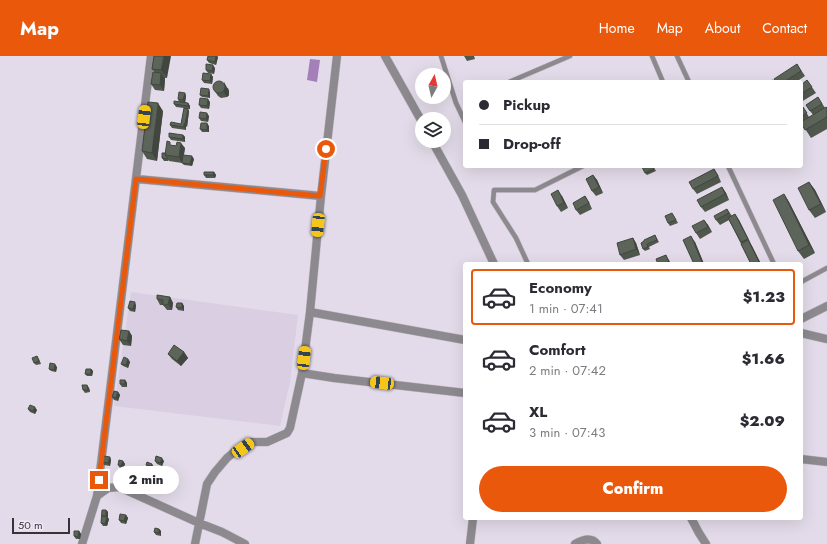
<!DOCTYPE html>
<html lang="en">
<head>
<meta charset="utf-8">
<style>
  :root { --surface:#fff; --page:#f7f7f7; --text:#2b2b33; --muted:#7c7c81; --line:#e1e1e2; --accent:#ea580c }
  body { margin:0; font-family:Jost,sans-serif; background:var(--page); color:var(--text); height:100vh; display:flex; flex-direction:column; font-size:15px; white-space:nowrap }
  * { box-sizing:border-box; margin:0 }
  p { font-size:13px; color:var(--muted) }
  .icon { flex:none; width:22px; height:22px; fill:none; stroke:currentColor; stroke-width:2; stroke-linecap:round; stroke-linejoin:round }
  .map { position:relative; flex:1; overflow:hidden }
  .sheet { position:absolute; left:463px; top:206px; width:340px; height:258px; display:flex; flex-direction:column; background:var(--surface); border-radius:4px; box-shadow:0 4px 16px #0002 }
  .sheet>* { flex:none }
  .banner { position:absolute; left:463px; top:24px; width:340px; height:88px; border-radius:4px; box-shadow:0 4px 16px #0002; display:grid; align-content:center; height:88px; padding:0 16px; background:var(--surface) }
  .needle { width:26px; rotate:8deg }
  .tools { position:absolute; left:415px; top:12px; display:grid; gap:8px }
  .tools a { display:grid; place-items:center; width:36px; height:36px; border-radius:50%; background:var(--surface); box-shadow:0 4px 16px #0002; font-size:20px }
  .scale { position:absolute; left:12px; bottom:10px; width:58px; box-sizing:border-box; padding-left:4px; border:2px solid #373339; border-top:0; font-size:11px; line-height:14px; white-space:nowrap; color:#373339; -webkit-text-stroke:3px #f1e8f6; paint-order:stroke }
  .end { position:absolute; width:18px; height:18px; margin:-9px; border:5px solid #ea580c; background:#fff; box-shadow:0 0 0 2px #fff }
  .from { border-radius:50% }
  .bubble { position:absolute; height:28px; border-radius:14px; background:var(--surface); box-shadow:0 4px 16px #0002; font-size:13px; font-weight:800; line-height:28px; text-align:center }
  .car { position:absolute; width:12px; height:24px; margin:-12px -6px; border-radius:5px; box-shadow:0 0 3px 1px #0007; background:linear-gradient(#f5c518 24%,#345 0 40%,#f5c518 0 76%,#345 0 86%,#f5c518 0) }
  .banner b { display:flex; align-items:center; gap:14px; height:38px; font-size:15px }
  .banner b+b { border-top:1px solid var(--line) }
  .banner i { width:10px; height:10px; background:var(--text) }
  ul { padding:7px 0 0; list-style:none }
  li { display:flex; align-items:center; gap:12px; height:56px; margin:0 8px 6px; padding:0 8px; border:2px solid transparent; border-radius:4px }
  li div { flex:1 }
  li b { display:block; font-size:15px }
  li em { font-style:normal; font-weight:800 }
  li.current { border-color:var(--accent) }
  li>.icon { width:36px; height:36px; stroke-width:1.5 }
  .primary-button { display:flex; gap:8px; margin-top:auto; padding:8px 16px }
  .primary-button a { flex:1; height:46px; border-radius:24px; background:var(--accent); color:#fff; font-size:16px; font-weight:800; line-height:46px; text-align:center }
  header { display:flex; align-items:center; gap:24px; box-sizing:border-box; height:56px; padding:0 20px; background:var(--accent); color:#fff }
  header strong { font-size:19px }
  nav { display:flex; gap:22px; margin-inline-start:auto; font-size:14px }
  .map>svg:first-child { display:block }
  .built { fill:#dacee2 }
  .water { fill:#a380b8 }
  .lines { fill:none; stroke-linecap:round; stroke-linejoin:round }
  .lane-casing { stroke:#c1b9c6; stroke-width:5.5 }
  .street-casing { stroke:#c1b9c6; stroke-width:9 }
  .lane { stroke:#8d8a8f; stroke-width:4.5 }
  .street { stroke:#8d8a8f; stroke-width:8 }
  .wall { fill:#50574d }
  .shaded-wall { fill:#41473f }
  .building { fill:#5d655a; stroke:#41473f }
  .route { stroke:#ea580c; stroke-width:5 }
</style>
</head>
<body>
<header>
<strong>Map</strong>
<nav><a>Home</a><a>Map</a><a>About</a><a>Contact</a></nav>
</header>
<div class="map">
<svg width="827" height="488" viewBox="0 0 827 488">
  <rect width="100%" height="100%" fill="#e3dbe9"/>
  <path class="built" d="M131,236L298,259L290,326L280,370L114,350Z"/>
  <path class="water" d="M310,3L320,4L317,26L307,24Z"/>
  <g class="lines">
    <defs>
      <path id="lane" d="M441,0L456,47L465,66
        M652,0L663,26
        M677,0L689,26
        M509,26L570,0
        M728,110L774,208
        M528,208L516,182L493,146L494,134H535L583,110
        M801,226L827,212"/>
      <path id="street" d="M385,0L422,66
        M432,85L462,139L494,208
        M137,123L321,140
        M310,256L465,284
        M801,263L827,250
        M801,277L827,283
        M302,317L334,322L465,337
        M801,403L827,406
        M97,440L151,0
        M691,462L699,477L706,488
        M82,488L97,440L108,432L119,431L199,467L222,476L245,488
        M195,488L207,428L215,416L227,402L234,396L251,386H267L287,377L290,372L302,317L310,256L321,140L337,0
        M470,488L473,462
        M575,488C582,484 591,480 597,488"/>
    </defs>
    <use href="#lane" class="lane-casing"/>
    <use href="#street" class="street-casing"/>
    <use href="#lane" class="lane"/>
    <use href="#street" class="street"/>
  </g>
  <path class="wall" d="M154,0L167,22H165V23L164,35L155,34L151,28L155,17L152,13Z
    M208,0H217L218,1L216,9L209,7L207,4Z
    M464,0H474L475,3L467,5Z
    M797,8L805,20L796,26H776Z
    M215,12L214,18L208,17L206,14Z
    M211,18L213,21L212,28L204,27L202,24Z
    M807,24L816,37L801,46V29Z
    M228,32L229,35V39L227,41L221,42L218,40L214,34Z
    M210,36V42L202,41L200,39Z
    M185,37L186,40L185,47H188L190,50V53H187L189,55L187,71L186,70V74L172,72L170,69L181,68L184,52L176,51L174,48L179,46L178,43Z
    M818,41L825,52H827V73L811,82L802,68L801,69V52L803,51L809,61L813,59L806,49Z
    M210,46L209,53L201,52L199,49Z
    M163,55L157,105L147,103L142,95Z
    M209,60L208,66L201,65L199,62Z
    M209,70V76H202L200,73Z
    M183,79L185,81V86L171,84L169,81Z
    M173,89L185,92L184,99L194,103L192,110L184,109L182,107L169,105V104L168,105H164L162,102L166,97Z
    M645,110H653L656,115L647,119L645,117Z
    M714,113L718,119L721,126L697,138L693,133Z
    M214,116L216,119L215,122H206L204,119Z
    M593,119L597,124L603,137L596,140L592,135Z
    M809,126L815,134L826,156L815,162L809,154Z
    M722,131L726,137L729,144L705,156L701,151Z
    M784,138L789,146L815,197L804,203L798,195Z
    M562,140L568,152L561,156L557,150Z
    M585,140L589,146L592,153L580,159L576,154Z
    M727,153L732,160L735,158L739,164L761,208H751L729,164L720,169L716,164Z
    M674,160L678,167L670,170L668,167Z
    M704,164L708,169L712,176L700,183L696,177Z
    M655,179L659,186L649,191L650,193L645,195L643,193Z
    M633,182L636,187L640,199L624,204L620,199Z
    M695,186L704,208H694Z
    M170,241L173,247L172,254H167L163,249H160L157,243Z
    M182,247L184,250V255L178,254L176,251Z
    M136,249L135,256L130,255L128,252Z
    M129,275L132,280L131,290L123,289L119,283Z
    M184,296L188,302L181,310L172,303L168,298Z
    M37,300L39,303L41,308L36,309L34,307Z
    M128,303L130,306L128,312L123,310L121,308Z
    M57,311L56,316L51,315L49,313Z
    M91,313L93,315L92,320H87L85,318Z
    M125,324L127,327V331H122L120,328Z
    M87,329L89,332L90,336L85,337L83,334Z
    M118,336L120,339L118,345L114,344L112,341Z
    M28,353L37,354L35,358L30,356Z
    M110,401L111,404L110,410L104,409L102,406Z
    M123,405L125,408L123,413L120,412L118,409Z
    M155,405H164L162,410L157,408Z
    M152,408L153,410V413L148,412L146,409Z
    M106,454L108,456V462L109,463L107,470H103L101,467Z
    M126,459L128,462L126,468L121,467L119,464Z
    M159,473L161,475V480L156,479L154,476Z
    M79,475L81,478L80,483H76L74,480Z"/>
  <path class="shaded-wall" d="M164,0H171L167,22L161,14Z
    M216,0H217L218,1L216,9L215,6Z
    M213,9L215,12L214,18L212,15Z
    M161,17L165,23L164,35L160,29Z
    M211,18L213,21L212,28L210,25Z
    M224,26L229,35V39L227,41L223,35Z
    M209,33L210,36V42L208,40Z
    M185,37L186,40L185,47L183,44Z
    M208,43L210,46L209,53L207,50Z
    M158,47L163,55L157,105L152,97Z
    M188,47L190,50V53L188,50Z
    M188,53L189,55L187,71L185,68Z
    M207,57L209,60L208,66L206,63Z
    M207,67L209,70V76L207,74Z
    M184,68L186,70V74L184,71Z
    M183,79L185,81V86L183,83Z
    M181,87L185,92L182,107L179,101Z
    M192,100L194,103L192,110L190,108Z
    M214,116L216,119L215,122L213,119Z
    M593,119L597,124L603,137L599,131Z
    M809,126L815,134L826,156L821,148Z
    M722,131L726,137L729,144L725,138Z
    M558,134L562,140L568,152L564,147Z
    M784,138L789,146L815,197L809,189Z
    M735,158L739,164L751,188L748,183Z
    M704,164L708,169L712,176L708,171Z
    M691,180L695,186L704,208H703L702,206Z
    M633,182L636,187L640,199L636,193Z
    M748,184L752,190L761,208H760Z
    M666,199L669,204L671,208H670L669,207Z
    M170,241L173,247L172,254L168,248Z
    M135,246L136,249L135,256L133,253Z
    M182,247L184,250V255L182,252Z
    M129,275L132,280L131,290L127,285Z
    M184,296L188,302L181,310L177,305Z
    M128,303L130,306L128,312L126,309Z
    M55,308L57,311L56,316L54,314Z
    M91,313L93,315L92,320L91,318Z
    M125,324L127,327V331L125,328Z
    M87,329L89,332L90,336L88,334Z
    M118,336L120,339L118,345L116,342Z
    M35,351L37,354L35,358L33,355Z
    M110,401L111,404L110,410L108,407Z
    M162,402L164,405L162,410L160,407Z
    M123,405L125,408L123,413L121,410Z
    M152,408L153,410V413L151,410Z
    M106,454L108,456V462L106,460Z
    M126,459L128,462L126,468L124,465Z
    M107,461L109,463L107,470L105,468Z
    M159,473L161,475V480L159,477Z
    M79,475L81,478L80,483L78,481Z"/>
  <path class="building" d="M154,0H164L161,14L152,13Z
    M208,0H216L215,6L207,4Z
    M206,8L213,9L212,15L206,14Z
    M797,8L801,15L784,26H776L774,23Z
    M153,16L161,17L160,29L151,28Z
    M203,17L211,18L210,25L202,24Z
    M773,24L774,26H769Z
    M807,24L812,31L801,38V29Z
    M213 31a6 6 0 1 1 12 0a6 6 0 1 1-12 0Z
    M201,32L209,33L208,40L200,39Z
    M179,36L185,37L183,44L178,43Z
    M818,41L822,48L810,55L806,49Z
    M200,42L208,43L207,50L199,49Z
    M174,45L188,47V50L174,48Z
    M148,46L158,47L152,97L142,95Z
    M803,51L807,57L801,61V52Z
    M826,51L827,52V61L805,74L801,67V66Z
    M184,52L188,53L185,68H184V71L170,69L171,66L181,68Z
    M200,56L207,57L206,63L199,62Z
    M201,67H207V74L200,73Z
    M169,77L183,79V83L169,81Z
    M167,85L170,86V89L176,90L177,86L181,87L179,101L165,99Z
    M162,97H166L165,99L167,101V103L162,102Z
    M183,99L192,100L190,108L182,107Z
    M645,110H652L654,113L645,117L642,111Z
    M714,113L718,120L693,133L689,126Z
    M204,116H214L213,119H204Z
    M593,119L599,131L592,135L586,123Z
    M809,126L821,148L809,154L798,132Z
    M722,131L725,138L701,151L697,144Z
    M558,134L564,147L557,150L551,138Z
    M784,138L809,189L798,195L773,144Z
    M585,140L589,147L576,154L573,147Z
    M727,153L729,157L716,164L714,160Z
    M672,157L676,164L668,167L665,160Z
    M735,158L748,183L741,186L728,162Z
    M704,164L708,171L696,177L692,170Z
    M655,179L657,184L647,188L648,191L643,193L641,187L644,185V184Z
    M691,180L702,206L697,208H694L683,184Z
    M633,182L636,193L620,199L617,187Z
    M748,184L760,208H751L741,188Z
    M666,199L669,207L666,208H658L656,203Z
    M157,239L170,241L168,248L166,249H163V244L157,243Z
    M130,245L135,246L133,253L128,252Z
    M177,247H182V252L176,251Z
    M121,274L129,275L127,285L119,283Z
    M174,289L184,296L177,305L168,298Z
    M37,300L39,305L34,307L32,302Z
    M124,301L128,303L126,309L121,308Z
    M50,307L55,308L54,314L49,313Z
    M86,313H91V318H85Z
    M120,324H125V328H120Z
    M82,329H87L88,334H83Z
    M114,335L118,336L116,342L112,341Z
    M30,349L35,351L33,355L28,353Z
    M104,400L110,401L108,407L102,406Z
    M156,400L162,402L160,407L155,405Z
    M119,404L123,405L121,410L118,409Z
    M147,406L152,408L151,410L146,409Z
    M102,454H106V460H102L107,461L105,468L101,467Z
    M120,458L126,459L124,465L119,464Z
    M155,472L159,473V477L154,476Z
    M74,475H79L78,481L74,480Z"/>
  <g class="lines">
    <path class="route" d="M99,424L136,123L320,140L326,93"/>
  </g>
</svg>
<div class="tools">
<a><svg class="needle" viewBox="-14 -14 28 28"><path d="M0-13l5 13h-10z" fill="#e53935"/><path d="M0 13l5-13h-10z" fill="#7c7c81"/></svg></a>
<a><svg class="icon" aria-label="layers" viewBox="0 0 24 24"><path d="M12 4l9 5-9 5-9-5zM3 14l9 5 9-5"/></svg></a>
</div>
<div class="scale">50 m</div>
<i class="end from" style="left:326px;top:93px"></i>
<i class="end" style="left:99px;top:424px"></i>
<div class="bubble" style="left:113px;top:410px;width:66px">2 min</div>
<i class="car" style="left:144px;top:61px;rotate:7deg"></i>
<i class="car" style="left:318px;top:169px;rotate:186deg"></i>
<i class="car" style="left:304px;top:302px;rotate:7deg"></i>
<i class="car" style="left:382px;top:327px;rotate:277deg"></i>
<i class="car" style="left:243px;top:392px;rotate:55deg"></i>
<div class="banner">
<b><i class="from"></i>Pickup</b>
<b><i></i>Drop-off</b>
</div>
<section class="sheet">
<ul>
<li class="current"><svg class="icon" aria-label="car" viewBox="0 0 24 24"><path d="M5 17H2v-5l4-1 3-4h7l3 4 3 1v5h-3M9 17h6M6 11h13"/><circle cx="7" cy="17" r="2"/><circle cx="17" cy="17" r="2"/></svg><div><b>Economy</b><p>1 min · 07:41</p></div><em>$1.23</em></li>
<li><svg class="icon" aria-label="car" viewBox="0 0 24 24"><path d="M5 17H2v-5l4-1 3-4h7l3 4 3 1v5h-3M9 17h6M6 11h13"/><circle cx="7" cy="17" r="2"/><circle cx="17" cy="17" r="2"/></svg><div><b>Comfort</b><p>2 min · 07:42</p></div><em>$1.66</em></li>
<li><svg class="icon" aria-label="car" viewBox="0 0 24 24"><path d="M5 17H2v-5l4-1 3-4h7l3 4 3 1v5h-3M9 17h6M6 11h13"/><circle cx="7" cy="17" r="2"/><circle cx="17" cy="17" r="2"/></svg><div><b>XL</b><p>3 min · 07:43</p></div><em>$2.09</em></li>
</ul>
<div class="primary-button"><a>Confirm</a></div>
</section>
</div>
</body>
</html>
